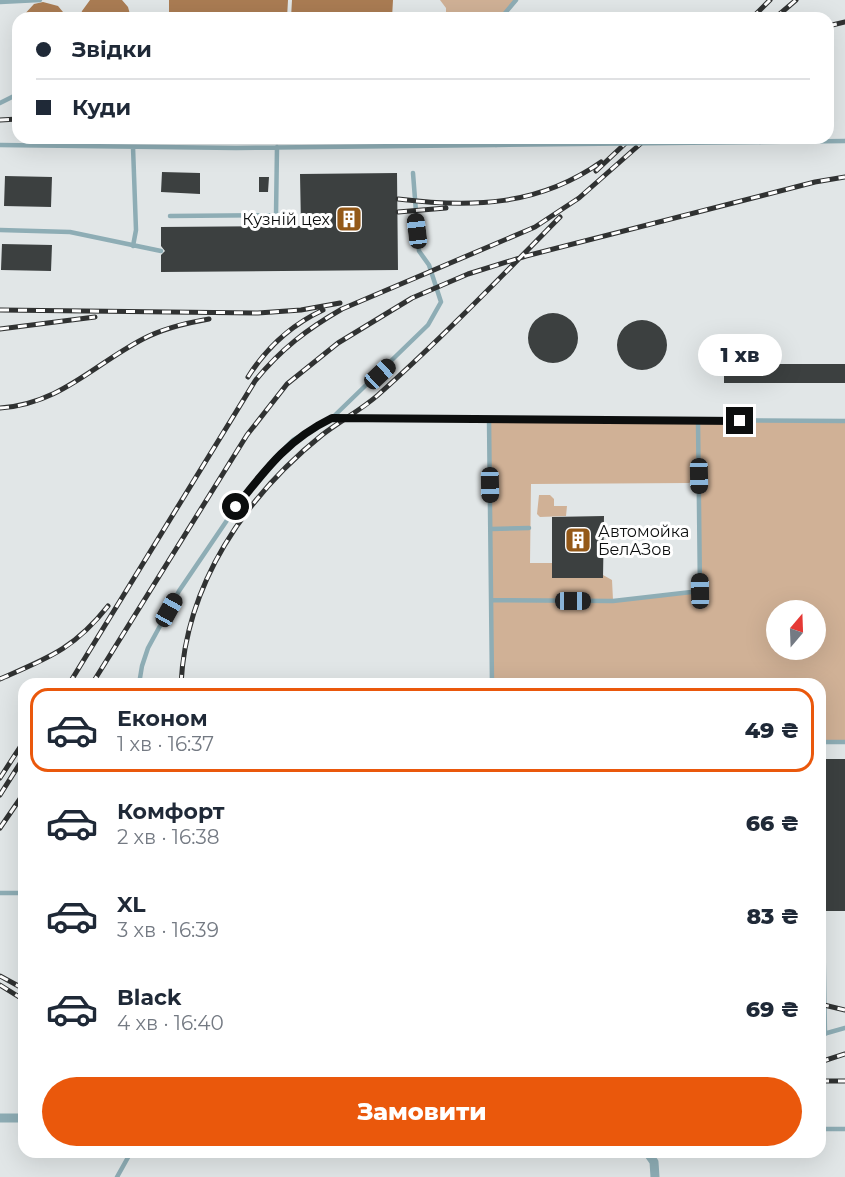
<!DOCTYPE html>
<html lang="uk">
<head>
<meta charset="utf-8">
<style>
  :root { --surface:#fff; --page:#f6f6f7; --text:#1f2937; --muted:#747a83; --line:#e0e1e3; --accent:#ea580c }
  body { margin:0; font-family:Montserrat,sans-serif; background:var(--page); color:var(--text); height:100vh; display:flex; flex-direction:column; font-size:22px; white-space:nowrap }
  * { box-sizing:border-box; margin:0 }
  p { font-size:20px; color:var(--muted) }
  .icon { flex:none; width:33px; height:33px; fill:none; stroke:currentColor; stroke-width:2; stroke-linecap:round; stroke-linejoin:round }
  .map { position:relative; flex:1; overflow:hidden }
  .side { position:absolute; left:18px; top:678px; width:808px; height:480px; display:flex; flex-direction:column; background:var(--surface); border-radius:18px; box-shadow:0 6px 24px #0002 }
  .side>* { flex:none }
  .top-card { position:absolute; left:12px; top:12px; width:822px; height:132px; border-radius:18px; box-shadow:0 6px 24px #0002; display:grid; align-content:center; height:132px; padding:0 24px; background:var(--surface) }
  .needle { width:39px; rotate:19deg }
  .buttons { position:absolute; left:766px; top:600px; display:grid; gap:12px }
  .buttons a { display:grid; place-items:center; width:60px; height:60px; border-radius:50%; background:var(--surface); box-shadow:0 6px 24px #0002; font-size:30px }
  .end { position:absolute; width:27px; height:27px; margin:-14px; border:8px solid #0c0e0e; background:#fff; box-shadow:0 0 0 3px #fff }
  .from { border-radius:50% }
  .bubble { position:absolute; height:42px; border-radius:21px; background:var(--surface); box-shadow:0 6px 24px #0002; font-size:20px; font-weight:800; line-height:42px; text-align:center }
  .car { position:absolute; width:18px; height:36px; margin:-18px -9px; border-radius:8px; box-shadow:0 0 4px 2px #0007; background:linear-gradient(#222 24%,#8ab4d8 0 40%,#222 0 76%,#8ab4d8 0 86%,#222 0) }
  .top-card b { display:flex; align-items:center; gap:21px; height:57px; font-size:22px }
  .top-card b+b { border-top:2px solid var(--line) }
  .top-card i { width:15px; height:15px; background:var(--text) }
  ul { padding:10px 0 0; list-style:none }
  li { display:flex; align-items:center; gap:18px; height:84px; margin:0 12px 9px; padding:0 12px; border:3px solid transparent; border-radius:18px }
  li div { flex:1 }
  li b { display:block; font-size:22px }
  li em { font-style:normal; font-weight:800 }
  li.current { border-color:var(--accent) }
  li>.icon { width:54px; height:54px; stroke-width:1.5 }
  .cta { display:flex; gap:12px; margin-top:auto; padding:12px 24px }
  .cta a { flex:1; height:69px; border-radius:36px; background:var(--accent); color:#fff; font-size:24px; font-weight:800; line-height:69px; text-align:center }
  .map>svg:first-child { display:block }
  .green { fill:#d0b196; fill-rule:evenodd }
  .water { fill:#aa7c53 }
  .building { fill:#3c4040 }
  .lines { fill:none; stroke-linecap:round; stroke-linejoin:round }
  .service { stroke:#8eadb5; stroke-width:4.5 }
  .minor { stroke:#8eadb5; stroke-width:9 }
  .rail-casing { stroke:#303232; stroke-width:5 }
  .rail { stroke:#fff; stroke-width:3; stroke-dasharray:9; stroke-linecap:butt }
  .service-bridge { stroke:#8eadb5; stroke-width:4.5 }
  .route { stroke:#0c0e0e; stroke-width:8 }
  .labels { text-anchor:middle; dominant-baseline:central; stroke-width:6; stroke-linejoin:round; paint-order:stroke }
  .poi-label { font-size:16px; fill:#0c0e0e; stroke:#fff; text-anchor:end }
</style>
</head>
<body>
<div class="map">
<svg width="845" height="1177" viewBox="0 0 845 1177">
  <rect width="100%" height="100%" fill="#e1e6e7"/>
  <path class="green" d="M440,0H516L501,18H446V8Z
    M489,419L845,421V741H821L820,684H492ZM698,476L700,591L613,600L612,580L603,575V578H552V563H530L531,484L689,483ZM777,610H816V650H777Z
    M539,495H550L554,499V506H567L566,516L540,517L537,514Z"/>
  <path class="water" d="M90,0H122L128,7L131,18H80L82,11Z
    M169,0H288L287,18H169Z
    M292,0H393L392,18H291Z
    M43,2L58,6L68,18H21L34,4Z"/>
  <path class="building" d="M162,172L200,173V194L161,192Z
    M397,173L398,270L161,272V255L165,251L161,246V227L301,226L300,174Z
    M5,176L52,177L51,207L4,206Z
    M259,177H269L268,192H259Z
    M2,244L52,245L51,271L1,270Z
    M528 338a25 25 0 1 1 50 0a25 25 0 1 1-50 0Z
    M617 345a25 25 0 1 1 50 0a25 25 0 1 1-50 0Z
    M724,364H845V383H724Z
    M604,516L603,578H552V517Z
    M820,759H845V911H820Z"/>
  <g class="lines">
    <path class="service" d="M0,2L40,0
      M501,18L516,0
      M0,103L18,94
      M760,142L845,141
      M0,145L236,148L496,145
      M133,147L136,230L133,246
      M170,216L276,215L277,147
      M0,230L70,232L161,251
      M332,418L428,325L441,302L429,265L419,251L413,173
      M489,419L492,684
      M491,529L529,528
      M491,600L613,601L700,591L698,421
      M139,684L142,666L148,648L179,591L236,507L275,458L293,440L332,418L845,421
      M820,742H845
      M0,893H24
      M823,918L825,1034
      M820,1035L845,1028
      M820,1129H845
      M117,1177L131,1152"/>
    <path class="minor" d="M0,1118H24
      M647,1152L654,1162L655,1177"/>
    <defs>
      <path id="rail" d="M752,18L770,0
        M775,18L796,0
        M828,26L845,22
        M0,120L18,119
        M596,171L631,138
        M398,199C472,208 539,206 601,162
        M398,212L446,208
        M0,310L258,313L301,310L340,303
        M0,329L95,317
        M248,377C267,347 291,325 323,310
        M0,408C60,404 93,365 143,339C164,328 186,323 209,319
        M0,679C48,658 74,649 108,606
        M69,684L255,381C280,350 307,329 342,309L535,227L579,198L647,138
        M92,684L247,435L287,384L338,343L412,298L468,274L526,256L815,182L845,177
        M181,684C186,584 245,497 322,435C340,421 361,410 378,395C440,340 501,277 560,217
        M0,778L24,741
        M0,795L24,757
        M0,828L24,793
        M0,976L24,989
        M0,985L24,1000
        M820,1004L845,1010
        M820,1062L845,1054
        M820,1081H845"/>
    </defs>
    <use href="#rail" class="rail-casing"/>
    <use href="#rail" class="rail"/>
    <path class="service-bridge" d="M496,145L760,142"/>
  </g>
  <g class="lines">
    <path class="route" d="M236,507C266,469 287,440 332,418L740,421"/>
  </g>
  <defs>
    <symbol id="building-square" viewBox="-11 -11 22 22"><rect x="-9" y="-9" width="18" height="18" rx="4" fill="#945918" stroke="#fff"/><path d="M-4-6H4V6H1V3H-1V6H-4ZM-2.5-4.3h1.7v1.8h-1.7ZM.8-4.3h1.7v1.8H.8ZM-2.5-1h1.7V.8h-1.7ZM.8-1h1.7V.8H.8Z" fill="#fff"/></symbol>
  </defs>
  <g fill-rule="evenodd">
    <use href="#building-square" x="334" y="204" width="30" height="30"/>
    <use href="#building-square" x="563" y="525" width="30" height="30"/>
  </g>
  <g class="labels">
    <g class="poi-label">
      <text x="330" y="219">Кузній цех</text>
      <text x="598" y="531" text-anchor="start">Автомойка<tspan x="598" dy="18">БелАЗов</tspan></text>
    </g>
  </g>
</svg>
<div class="buttons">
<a><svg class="needle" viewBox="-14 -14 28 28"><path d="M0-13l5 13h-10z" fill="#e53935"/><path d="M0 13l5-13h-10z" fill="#747a83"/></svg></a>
</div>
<i class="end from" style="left:236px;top:507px"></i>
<i class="end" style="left:740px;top:421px"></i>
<div class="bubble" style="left:698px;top:334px;width:84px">1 хв</div>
<i class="car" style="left:417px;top:231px;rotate:353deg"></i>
<i class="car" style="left:380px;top:374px;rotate:47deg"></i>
<i class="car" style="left:699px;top:476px;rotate:179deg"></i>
<i class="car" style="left:490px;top:485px;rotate:179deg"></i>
<i class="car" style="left:700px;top:591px;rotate:359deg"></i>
<i class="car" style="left:573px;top:601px;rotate:90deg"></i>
<i class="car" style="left:169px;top:610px;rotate:29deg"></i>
<div class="top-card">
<b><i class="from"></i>Звідки</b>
<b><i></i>Куди</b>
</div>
<section class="side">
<ul>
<li class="current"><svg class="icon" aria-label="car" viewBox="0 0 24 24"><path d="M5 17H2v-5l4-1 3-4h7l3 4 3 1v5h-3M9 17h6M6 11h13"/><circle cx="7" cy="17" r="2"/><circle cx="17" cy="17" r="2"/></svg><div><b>Економ</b><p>1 хв · 16:37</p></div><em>49 ₴</em></li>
<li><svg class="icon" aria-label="car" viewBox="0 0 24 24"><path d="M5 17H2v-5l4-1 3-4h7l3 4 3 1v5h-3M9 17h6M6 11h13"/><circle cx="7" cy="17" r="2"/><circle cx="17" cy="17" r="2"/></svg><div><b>Комфорт</b><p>2 хв · 16:38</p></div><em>66 ₴</em></li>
<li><svg class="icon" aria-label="car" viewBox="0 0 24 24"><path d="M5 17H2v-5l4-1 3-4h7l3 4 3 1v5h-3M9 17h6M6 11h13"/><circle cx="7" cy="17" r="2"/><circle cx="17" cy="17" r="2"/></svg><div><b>XL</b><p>3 хв · 16:39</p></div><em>83 ₴</em></li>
<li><svg class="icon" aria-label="car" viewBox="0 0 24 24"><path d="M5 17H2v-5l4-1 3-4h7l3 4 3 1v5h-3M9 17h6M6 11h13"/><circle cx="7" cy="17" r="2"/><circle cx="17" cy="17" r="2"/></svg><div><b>Black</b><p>4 хв · 16:40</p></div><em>69 ₴</em></li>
</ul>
<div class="cta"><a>Замовити</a></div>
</section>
</div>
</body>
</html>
